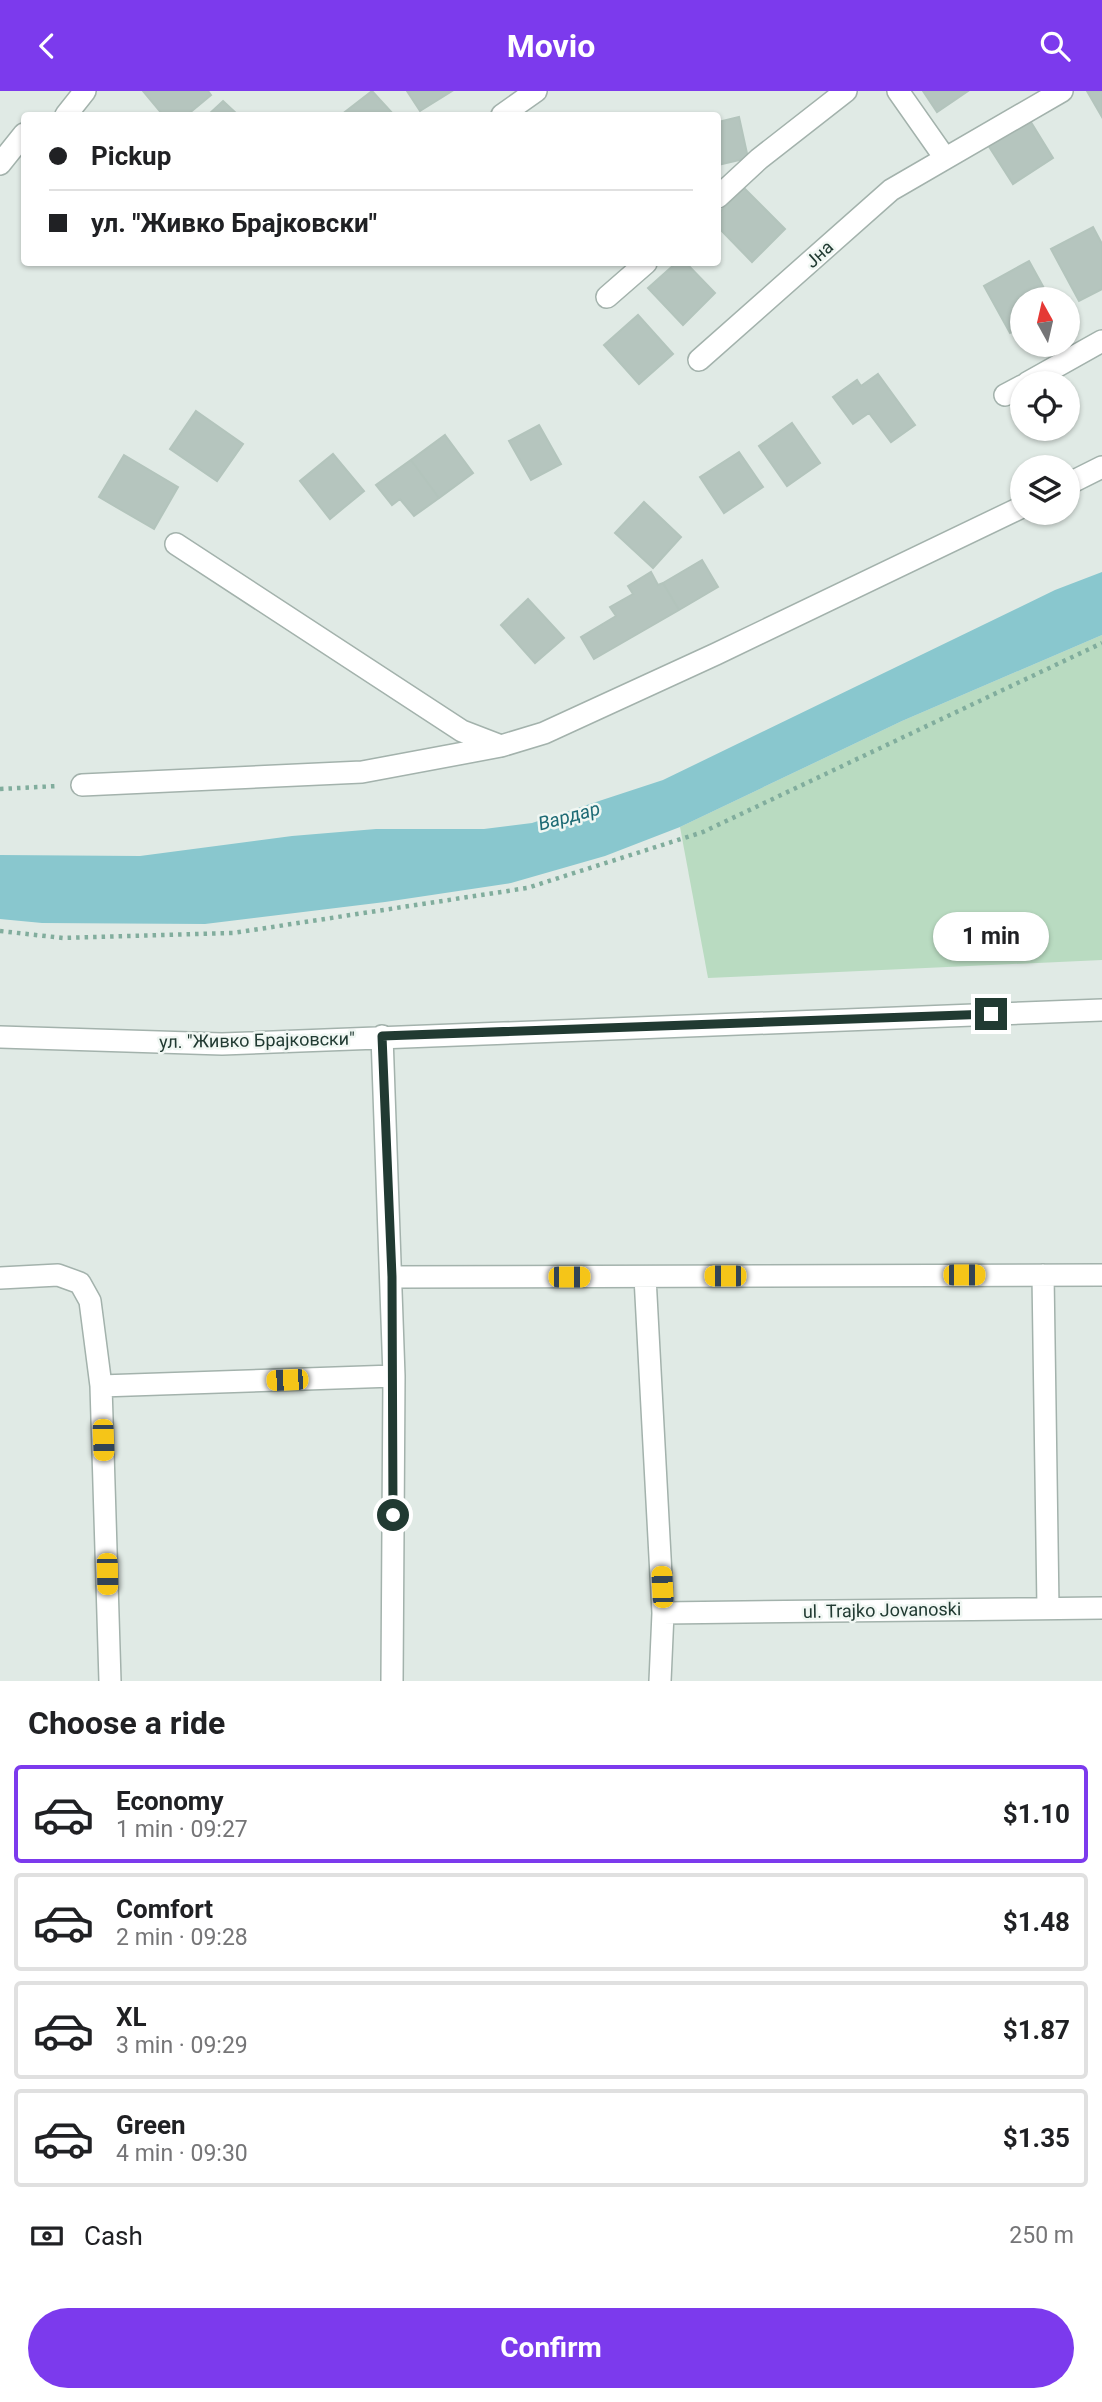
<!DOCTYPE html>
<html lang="en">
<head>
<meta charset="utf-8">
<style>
  :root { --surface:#fff; --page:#f2f2f2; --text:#202124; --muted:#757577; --line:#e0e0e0; --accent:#7c3aed }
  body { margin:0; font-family:Roboto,sans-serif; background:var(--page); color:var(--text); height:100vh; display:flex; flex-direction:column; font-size:26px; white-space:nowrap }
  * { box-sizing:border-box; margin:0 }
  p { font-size:23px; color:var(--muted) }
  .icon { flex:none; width:38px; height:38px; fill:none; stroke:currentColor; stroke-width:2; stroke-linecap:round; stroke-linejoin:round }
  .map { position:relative; height:1590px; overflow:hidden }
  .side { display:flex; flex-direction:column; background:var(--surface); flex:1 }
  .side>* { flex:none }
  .top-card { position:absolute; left:21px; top:21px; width:700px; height:154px; border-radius:7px; box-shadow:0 2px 5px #0004; display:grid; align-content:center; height:154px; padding:0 28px; background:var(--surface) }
  .needle { width:46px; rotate:352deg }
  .controls { position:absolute; left:1010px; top:196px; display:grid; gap:14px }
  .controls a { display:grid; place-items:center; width:70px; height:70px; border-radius:50%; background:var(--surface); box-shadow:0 2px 5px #0004; font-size:35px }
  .end { position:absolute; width:32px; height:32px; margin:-16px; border:9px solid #213a32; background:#fff; box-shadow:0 0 0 4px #fff }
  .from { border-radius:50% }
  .bubble { position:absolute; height:49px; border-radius:24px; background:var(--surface); box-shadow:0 2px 5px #0004; font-size:23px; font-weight:700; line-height:49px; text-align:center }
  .car { position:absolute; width:21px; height:42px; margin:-21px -10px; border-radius:9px; box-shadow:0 0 5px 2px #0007; background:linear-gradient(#f5c518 24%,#345 0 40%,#f5c518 0 76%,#345 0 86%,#f5c518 0) }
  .top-card b { display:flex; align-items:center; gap:24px; height:66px; font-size:26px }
  .top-card b+b { border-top:2px solid var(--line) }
  .top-card i { width:18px; height:18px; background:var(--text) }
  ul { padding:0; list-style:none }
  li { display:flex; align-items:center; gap:21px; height:98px; margin:0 14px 10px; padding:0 14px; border:4px solid var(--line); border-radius:7px }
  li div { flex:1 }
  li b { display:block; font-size:26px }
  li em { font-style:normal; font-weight:700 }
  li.on { border-color:var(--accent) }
  li>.icon { width:63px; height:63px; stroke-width:1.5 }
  h2 { padding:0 28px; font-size:32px; line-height:84px }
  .pay { display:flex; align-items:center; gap:18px; height:77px; padding:0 28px; font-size:26px }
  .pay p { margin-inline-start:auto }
  .primary-button { display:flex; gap:14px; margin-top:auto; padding:14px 28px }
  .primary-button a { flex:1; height:80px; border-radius:42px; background:var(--accent); color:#fff; font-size:28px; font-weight:700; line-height:80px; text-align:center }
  header { display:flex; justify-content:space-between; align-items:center; height:91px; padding:0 28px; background:var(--accent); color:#fff; font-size:32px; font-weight:700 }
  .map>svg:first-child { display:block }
  .green { fill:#b9dbc1 }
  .water { fill:#89c7ce }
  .building { fill:#b5c5be; stroke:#b3c4bc; stroke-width:2 }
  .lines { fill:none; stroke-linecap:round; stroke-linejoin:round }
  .minor-casing { stroke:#a3b2ac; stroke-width:24 }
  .path { stroke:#81ad9d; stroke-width:4.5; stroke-dasharray:3.5 5; stroke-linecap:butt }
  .minor { stroke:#fff; stroke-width:21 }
  .route { stroke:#213a32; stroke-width:9 }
  .labels { text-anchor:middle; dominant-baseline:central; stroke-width:5; stroke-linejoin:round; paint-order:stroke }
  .street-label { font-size:18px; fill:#213a32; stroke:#f0f7f3 }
  .water-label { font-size:19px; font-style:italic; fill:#1d6a74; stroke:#f0f7f3 }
</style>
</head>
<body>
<header><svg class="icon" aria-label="back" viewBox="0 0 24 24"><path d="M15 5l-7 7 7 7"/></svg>Movio<svg class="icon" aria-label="search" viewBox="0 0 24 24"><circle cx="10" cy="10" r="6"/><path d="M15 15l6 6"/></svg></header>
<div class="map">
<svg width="1102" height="1590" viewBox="0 0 1102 1590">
  <rect width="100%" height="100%" fill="#e0eae5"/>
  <path class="green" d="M1102,544V869L708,887L680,736L902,630Z"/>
  <path class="water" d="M1102,481V544L902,630L680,736L605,765L511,792L385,811L205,833L42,832L0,828V764L140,765L292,745L376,738H484L532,732L663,689L1055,499Z"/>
  <path class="building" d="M143,0H208L211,4L187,24H163Z
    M372,0L394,24H341Z
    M407,0H452L420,20Z
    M923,0H968L937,21Z
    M1087,0H1102V26Z
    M223,10L238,24H208Z
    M739,26L748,67L718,74V31Z
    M1029,28L1053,67L1013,93L988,54Z
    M744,97L785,138L752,171L718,136V123Z
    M1093,136L1102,153V198L1079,210L1051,158Z
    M1029,170L1050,208H1022V236L1010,242L984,195Z
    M676,172H686L715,202L683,234L648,197Z
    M638,224L673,263L639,293L604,254Z
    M878,283L915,334L891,351L869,322L853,333L833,306L857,289L861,295Z
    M196,320L243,353L217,390L170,358Z
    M792,332L820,372L787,395L759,355Z
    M539,334L561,373L531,389L509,350Z
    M445,344L473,382L439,407L411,369Z
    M739,361L763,396L724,422L700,386Z
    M333,363L364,400L330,428L300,390Z
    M124,364L178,396L154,438L99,406Z
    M411,369L439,407L414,425L400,408L392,414L376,394Z
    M644,411L681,446L653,477L615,442Z
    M702,469L718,496L679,519L663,492Z
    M651,481L658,494L663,492L679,519L594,568L581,546L616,525L610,516L633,503L628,495Z
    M528,508L564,547L535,572L501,534Z"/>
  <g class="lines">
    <defs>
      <path id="minor" d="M898,0L945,67
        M66,24L85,0
        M502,24L536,0
        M0,73L24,43
        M718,106L759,68L846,0
        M607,206L646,172
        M699,269L891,99L1062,0
        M1027,292L1102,250
        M1005,304L1022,295
        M1068,393L1102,376
        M176,453L462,640L501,655L544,642L716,563L1022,416
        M82,694L362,681L501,655
        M382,945L394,1285L392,1590
        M0,946L222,953L1102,919
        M1043,1184L1048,1517
        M392,1186L1102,1184
        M645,1186L663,1522L660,1590
        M0,1187L58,1184L80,1192L90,1210L101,1295L110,1590
        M101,1295L394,1285
        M663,1522L1102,1517"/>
    </defs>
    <use href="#minor" class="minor-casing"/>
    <path class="path" d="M0,698L58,695
      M0,840L63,847L233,842L527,797L703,741L1102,552"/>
    <use href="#minor" class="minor"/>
  </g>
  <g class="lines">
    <path class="route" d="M393,1424L392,1186L382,945L991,923"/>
  </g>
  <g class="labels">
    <g class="street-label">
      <text transform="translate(819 163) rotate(-42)">Јна</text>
      <text transform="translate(257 949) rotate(-1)">ул. "Живко Брајковски"</text>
      <text transform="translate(882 1519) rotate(-1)">ul. Trajko Jovanoski</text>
    </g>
    <g class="water-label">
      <text transform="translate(569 725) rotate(-15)">Вардар</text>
    </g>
  </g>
</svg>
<div class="controls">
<a><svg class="needle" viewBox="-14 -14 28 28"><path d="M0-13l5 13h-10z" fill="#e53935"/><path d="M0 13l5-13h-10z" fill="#757577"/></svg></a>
<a><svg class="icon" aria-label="locate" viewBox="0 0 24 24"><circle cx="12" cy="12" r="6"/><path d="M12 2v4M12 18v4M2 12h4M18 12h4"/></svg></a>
<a><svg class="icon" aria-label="layers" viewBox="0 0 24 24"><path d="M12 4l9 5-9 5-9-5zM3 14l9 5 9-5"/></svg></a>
</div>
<i class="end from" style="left:393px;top:1424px"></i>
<i class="end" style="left:991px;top:923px"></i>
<div class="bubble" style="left:933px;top:821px;width:116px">1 min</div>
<i class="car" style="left:964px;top:1184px;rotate:90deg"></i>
<i class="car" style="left:725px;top:1185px;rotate:270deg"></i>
<i class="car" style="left:569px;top:1186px;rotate:90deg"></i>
<i class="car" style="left:287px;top:1289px;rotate:268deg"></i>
<i class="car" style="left:103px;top:1349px;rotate:178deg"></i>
<i class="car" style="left:107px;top:1483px;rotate:179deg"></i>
<i class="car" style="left:662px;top:1496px;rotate:357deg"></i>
<div class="top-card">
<b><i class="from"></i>Pickup</b>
<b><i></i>ул. &quot;Живко Брајковски&quot;</b>
</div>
</div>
<section class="side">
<h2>Choose a ride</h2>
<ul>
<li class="on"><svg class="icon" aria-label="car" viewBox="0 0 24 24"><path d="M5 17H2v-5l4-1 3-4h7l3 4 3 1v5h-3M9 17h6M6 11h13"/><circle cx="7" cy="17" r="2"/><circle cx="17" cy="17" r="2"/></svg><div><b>Economy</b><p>1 min · 09:27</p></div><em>$1.10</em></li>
<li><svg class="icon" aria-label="car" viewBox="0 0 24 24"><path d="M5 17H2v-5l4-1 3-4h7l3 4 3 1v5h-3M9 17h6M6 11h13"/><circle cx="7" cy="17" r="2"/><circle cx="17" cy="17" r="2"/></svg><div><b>Comfort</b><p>2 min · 09:28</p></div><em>$1.48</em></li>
<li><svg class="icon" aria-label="car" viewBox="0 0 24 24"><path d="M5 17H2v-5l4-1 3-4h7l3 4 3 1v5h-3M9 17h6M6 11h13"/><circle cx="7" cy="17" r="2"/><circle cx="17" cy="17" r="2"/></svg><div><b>XL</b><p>3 min · 09:29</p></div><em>$1.87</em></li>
<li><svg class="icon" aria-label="car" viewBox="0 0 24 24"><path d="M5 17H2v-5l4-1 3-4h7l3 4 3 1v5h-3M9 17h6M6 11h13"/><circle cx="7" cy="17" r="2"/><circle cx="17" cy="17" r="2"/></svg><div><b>Green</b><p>4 min · 09:30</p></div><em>$1.35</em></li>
</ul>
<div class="pay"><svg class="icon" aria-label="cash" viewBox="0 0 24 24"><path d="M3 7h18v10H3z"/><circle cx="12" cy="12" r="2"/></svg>Cash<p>250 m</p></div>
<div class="primary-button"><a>Confirm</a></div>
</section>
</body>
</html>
